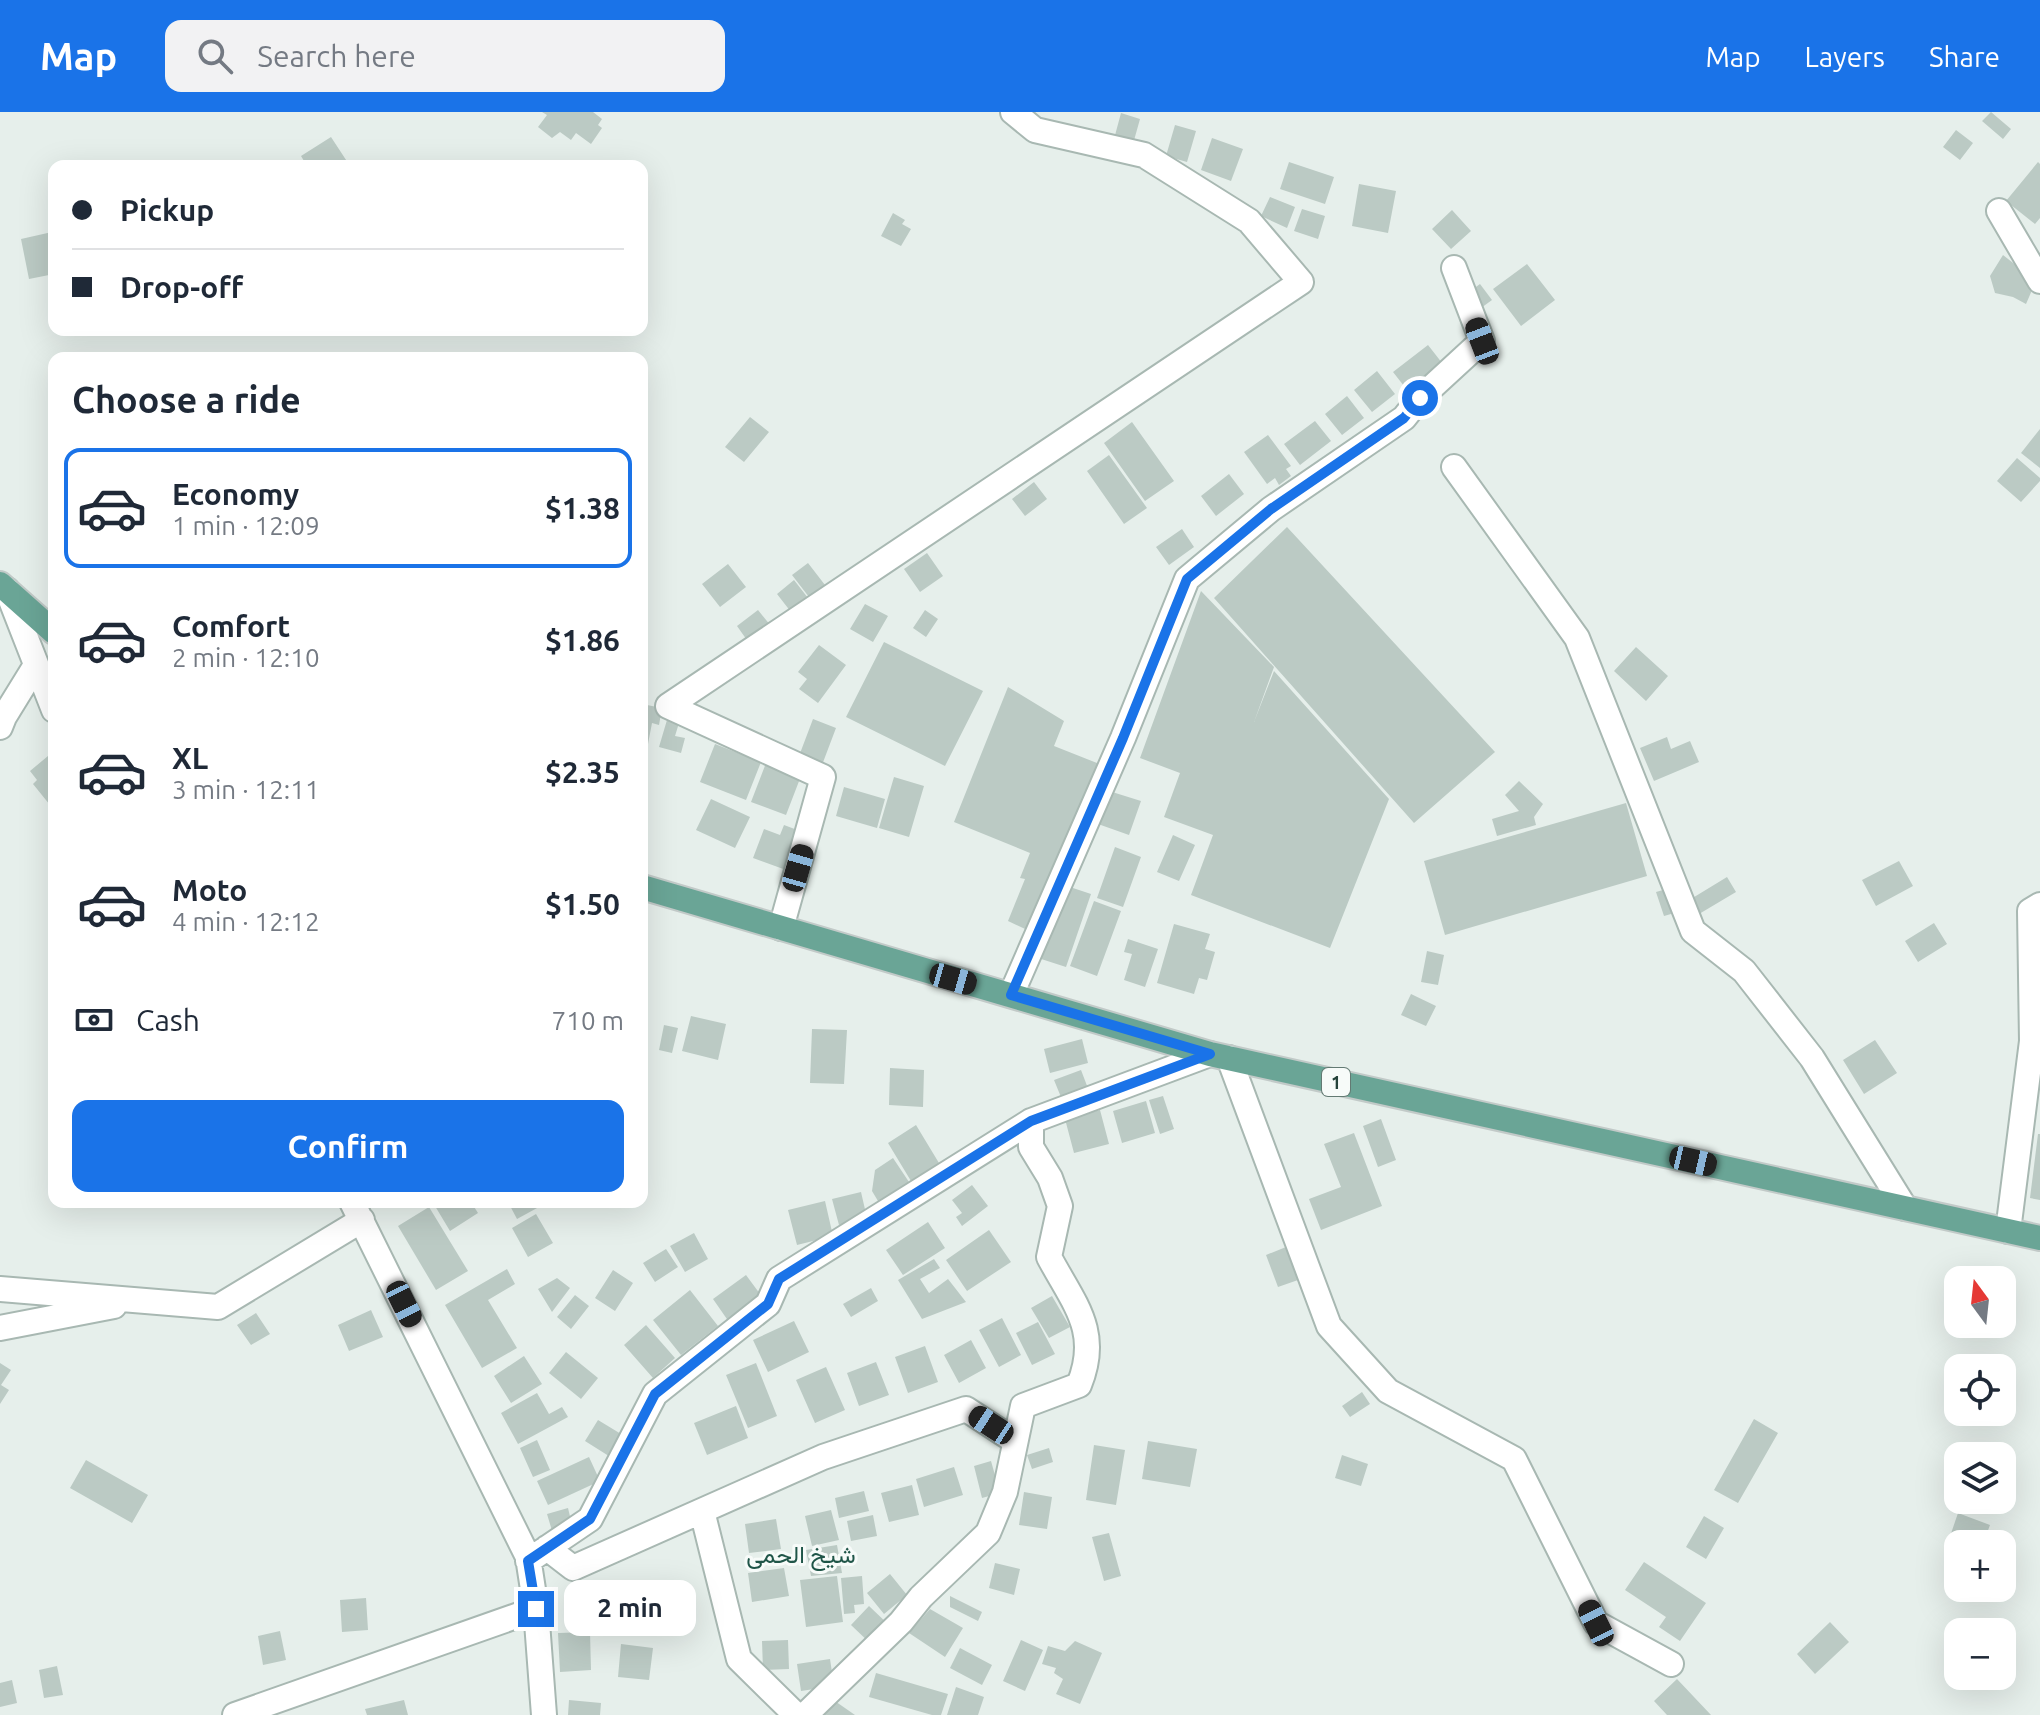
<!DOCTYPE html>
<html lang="en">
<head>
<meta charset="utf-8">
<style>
  :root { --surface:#fff; --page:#f2f2f3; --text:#1f2937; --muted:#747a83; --line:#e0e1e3; --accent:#1a73e8 }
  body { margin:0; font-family:Ubuntu,Vazirmatn,sans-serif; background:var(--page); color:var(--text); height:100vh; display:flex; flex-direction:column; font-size:30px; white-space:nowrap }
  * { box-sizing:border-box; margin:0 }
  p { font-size:26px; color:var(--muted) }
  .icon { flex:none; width:44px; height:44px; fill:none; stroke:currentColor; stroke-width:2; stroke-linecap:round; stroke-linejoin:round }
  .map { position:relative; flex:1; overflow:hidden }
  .drawer { position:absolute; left:48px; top:240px; width:600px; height:856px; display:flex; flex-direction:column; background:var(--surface); border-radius:16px; box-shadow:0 8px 32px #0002 }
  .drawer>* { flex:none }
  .hud { position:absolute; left:48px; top:48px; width:600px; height:176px; border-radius:16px; box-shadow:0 8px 32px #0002; display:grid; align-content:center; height:176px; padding:0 24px; background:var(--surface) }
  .needle { width:52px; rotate:345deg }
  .fabs { position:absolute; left:1944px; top:1154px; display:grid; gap:16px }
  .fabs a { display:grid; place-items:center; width:72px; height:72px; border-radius:16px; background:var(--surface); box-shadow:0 8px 32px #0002; font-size:40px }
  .end { position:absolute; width:36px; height:36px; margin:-18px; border:10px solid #1a73e8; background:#fff; box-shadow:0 0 0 4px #fff }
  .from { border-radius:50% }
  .bubble { position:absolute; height:56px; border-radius:16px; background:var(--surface); box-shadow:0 8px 32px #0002; font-size:26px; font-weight:700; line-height:56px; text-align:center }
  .car { position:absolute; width:24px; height:48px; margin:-24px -12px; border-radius:10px; box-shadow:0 0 6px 2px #0007; background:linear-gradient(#222 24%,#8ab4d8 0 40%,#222 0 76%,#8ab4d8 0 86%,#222 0) }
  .hud b { display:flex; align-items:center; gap:28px; height:76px; font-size:30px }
  .hud b+b { border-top:2px solid var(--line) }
  .hud i { width:20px; height:20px; background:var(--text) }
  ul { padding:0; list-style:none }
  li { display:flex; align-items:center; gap:24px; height:120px; margin:0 16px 12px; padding:0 8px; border:4px solid transparent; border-radius:16px }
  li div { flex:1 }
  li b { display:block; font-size:30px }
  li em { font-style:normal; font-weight:700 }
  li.current { border-color:var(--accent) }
  li>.icon { width:72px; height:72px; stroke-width:1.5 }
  h2 { padding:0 24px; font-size:36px; line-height:96px }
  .pay { display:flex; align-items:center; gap:20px; height:88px; padding:0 24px; font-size:30px }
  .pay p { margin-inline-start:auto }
  .primary-button { display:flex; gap:16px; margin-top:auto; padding:16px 24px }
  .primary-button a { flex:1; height:92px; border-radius:16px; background:var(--accent); color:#fff; font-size:32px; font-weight:700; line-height:92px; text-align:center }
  header { display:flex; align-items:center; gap:48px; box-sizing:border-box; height:112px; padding:0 40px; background:var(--accent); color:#fff }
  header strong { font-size:38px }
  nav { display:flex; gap:44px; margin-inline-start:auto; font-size:28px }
  .search { width:560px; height:72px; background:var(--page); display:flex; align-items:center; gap:20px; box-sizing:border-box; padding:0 28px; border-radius:16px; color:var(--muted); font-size:30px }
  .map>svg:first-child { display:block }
  .building { fill:#bbcac4 }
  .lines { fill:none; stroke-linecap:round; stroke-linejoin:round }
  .minor-casing { stroke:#a8b8b2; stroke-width:28 }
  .major-casing { stroke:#c2cac8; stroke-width:28 }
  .minor { stroke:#fff; stroke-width:24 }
  .major { stroke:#6aa596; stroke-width:24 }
  .route { stroke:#1a73e8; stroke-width:10 }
  .labels { text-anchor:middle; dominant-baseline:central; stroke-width:6; stroke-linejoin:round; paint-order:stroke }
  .shield { fill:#f7fbf9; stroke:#637a73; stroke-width:2 }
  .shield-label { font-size:18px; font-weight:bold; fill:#24423a }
  .quarter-label { font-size:24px; fill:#1f5548; stroke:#f7fbf9 }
</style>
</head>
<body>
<header>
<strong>Map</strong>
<div class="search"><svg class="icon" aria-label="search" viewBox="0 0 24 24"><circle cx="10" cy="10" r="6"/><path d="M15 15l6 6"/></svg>Search here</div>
<nav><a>Map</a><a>Layers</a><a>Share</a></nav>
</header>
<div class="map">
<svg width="2040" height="1603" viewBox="0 0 2040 1603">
  <rect width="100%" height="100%" fill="#e6efeb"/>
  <path class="building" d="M542,0H593L602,7L598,13L602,16L591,32L576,21L571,28L560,20L552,26L538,15L547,3Z
    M1991,0L2011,17L2003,27L1982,9Z
    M1121,1L1140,7L1133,32L1114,27Z
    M1175,13L1196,19L1187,50L1166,44Z
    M1956,18L1973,31L1960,48L1943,35Z
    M331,25L350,54H307L301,44Z
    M1212,26L1243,37L1231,69L1201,58Z
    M1289,50L1334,65L1325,92L1280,77Z
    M2038,50L2040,52V106L2035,112L2006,89Z
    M1359,72L1396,79L1388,121L1352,114Z
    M1270,85L1295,95L1287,116L1261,104Z
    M1302,97L1325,104L1318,127L1294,119Z
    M1452,98L1471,119L1451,137L1432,117Z
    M893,101L905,108L902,112L911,117L901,134L881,124Z
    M52,120L54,162L29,167L21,127Z
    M2003,143L2036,169L2026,192L2013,185L1995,181L1990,164Z
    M1527,152L1555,188L1521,214L1493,177Z
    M1480,172L1492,188L1481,196L1469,180Z
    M1428,233L1446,256L1411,283L1393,260Z
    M1377,259L1395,282L1372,300L1354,278Z
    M1347,284L1364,306L1342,323L1325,302Z
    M750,305L769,320L744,350L725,335Z
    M1315,309L1331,329L1300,353L1284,332Z
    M1132,310L1174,369L1145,389L1104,331Z
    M2040,317V356L2021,341Z
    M1268,323L1291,354L1286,357L1291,364L1279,373L1275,366L1267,372L1244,340Z
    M1109,343L1147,396L1124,412L1087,359Z
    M2017,346L2040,366V369L2021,390L1997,369Z
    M1229,362L1244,382L1216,404L1201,384Z
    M1034,370L1047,387L1025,404L1012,387Z
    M1287,415L1495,640L1414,711L1214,486Z
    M1182,417L1194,435L1169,453L1156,435Z
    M927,441L943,464L920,480L904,457Z
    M808,451L825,473L809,485L792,463Z
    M728,452L746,475L720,495L702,472Z
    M794,468L808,486L791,500L777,482Z
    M1201,479L1274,555L1254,610L1274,559L1389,687L1330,836L1191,783L1213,723L1164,705L1180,661L1140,646Z
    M865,492L888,504L873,530L850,517Z
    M758,498L771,514L749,531L737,514Z
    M925,498L938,507L926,525L913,516Z
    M884,530L983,579L945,654L846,605Z
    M819,533L846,553L818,591L799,577L807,567L798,560Z
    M1636,535L1668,564L1646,589L1614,559Z
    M1008,575L1064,609L1054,634L1102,653L1036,822L1008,809L1025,767L1020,766L1030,741L954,710Z
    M642,592L662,596L659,613L652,611L648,632L642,631Z
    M813,607L836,616L822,653L799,644Z
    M667,608L679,611L675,624L685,626L681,641L659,635Z
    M1667,625L1671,637L1690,629L1699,650L1654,669L1640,636Z
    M715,632L761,650L746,688L700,670Z
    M54,639V698L33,672L37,668L30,659Z
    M766,651L801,664L786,703L751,690Z
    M894,665L924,674L909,725L879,716Z
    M1519,669L1543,692L1534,705L1536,713L1497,724L1492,707L1519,699L1505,683Z
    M844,675L885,687L877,716L836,704Z
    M1109,679L1141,689L1129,723L1098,712Z
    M711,687L750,705L735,736L696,718Z
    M1626,691L1647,764L1445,823L1424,749Z
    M784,713L800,719L786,758L753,746L764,717L780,723Z
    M1173,723L1195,733L1179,769L1157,760Z
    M1115,735L1141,745L1123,795L1097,786Z
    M1899,749L1913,774L1876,794L1862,768Z
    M1727,765L1736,780L1694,805L1686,790Z
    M1070,775L1091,782L1066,855L1035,845Z
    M1670,776L1678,800L1664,804L1656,780Z
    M1094,789L1121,799L1097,864L1070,854Z
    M1934,811L1947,832L1918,850L1905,829Z
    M1174,812L1210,822L1205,837L1215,840L1207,868L1199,866L1194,882L1157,871Z
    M1128,827L1158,837L1145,875L1124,868L1132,842L1124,840Z
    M1427,839L1444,843L1438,873L1421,870Z
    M1411,882L1436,894L1426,914L1401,903Z
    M691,904L726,912L718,948L682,939Z
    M664,913L678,916L672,941L659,938Z
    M812,917L847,918L844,972L810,971Z
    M1082,927L1088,951L1050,961L1044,937Z
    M1875,928L1897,961L1864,982L1843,948Z
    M890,956L924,958L923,995L889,993Z
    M1081,958L1089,979L1063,990L1054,968Z
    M1163,984L1174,1017L1160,1022L1149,988Z
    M1146,989L1155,1021L1122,1031L1113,999Z
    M1100,998L1109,1032L1074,1041L1065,1007Z
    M1381,1007L1396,1048L1378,1055L1363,1014Z
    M916,1013L942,1056L914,1074L888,1031Z
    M1354,1021L1382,1094L1321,1118L1309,1087L1341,1075L1324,1032Z
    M2038,1022H2040V1088L2030,1086Z
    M893,1046L915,1079L884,1099L872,1079L875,1058Z
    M972,1073L988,1094L962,1114L956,1105L962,1101L952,1088Z
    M861,1080L867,1106L839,1113L832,1087Z
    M825,1089L833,1124L797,1133L788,1098Z
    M442,1090H471L478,1101L450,1119L435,1094Z
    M508,1090H548L517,1107Z
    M429,1095L468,1159L436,1178L398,1114Z
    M536,1102L553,1131L528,1145L512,1116Z
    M928,1110L945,1136L903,1163L886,1138Z
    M989,1118L1011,1150L967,1179L946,1148Z
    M694,1121L708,1147L685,1160L670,1134Z
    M1286,1135L1298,1168L1278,1175L1266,1143Z
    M666,1137L678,1155L655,1170L643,1151Z
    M934,1147L940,1156L920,1167L929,1181L948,1167L966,1190L922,1207L898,1168Z
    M507,1157L515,1172L488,1188L517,1236L482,1256L445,1193Z
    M613,1158L633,1171L615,1199L595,1186Z
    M746,1163L763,1186L729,1210L713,1187Z
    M557,1166L570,1176L552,1200L538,1177Z
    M871,1176L878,1189L851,1205L843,1192Z
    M690,1178L718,1214L681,1243L653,1208Z
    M575,1183L589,1194L571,1217L557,1205Z
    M1052,1184L1070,1215L1049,1226L1031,1196Z
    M371,1198L383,1225L349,1239L338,1213Z
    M256,1201L270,1222L251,1233L237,1213Z
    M1002,1206L1021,1243L999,1255L979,1218Z
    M794,1209L809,1240L768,1260L753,1228Z
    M1038,1210L1055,1242L1032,1253L1016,1221Z
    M646,1213L675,1246L653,1266L624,1233Z
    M971,1228L986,1256L959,1271L944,1243Z
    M925,1234L938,1270L908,1281L895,1245Z
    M566,1240L598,1266L581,1287L549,1261Z
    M524,1244L542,1272L511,1291L494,1264Z
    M876,1250L889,1283L859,1294L847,1261Z
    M0,1251L11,1258L1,1273L9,1278L0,1292Z
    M756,1251L777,1304L748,1316L726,1263Z
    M826,1255L845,1298L815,1311L796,1268Z
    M1362,1280L1370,1292L1350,1305L1342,1294Z
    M537,1281L549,1302L562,1295L568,1305L518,1332L501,1301Z
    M736,1294L748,1326L707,1343L694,1311Z
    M1754,1307L1778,1321L1738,1391L1714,1378Z
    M598,1308L626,1325L612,1346L585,1329Z
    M537,1328L550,1358L533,1365L520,1336Z
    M1148,1329L1197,1337L1190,1375L1142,1367Z
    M1094,1333L1125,1338L1116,1393L1086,1388Z
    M1049,1336L1053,1350L1032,1357L1027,1343Z
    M1342,1343L1368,1352L1361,1374L1335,1366Z
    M589,1345L600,1369L548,1393L537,1369Z
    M86,1348L148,1383L132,1411L70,1376Z
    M991,1349L1000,1381L982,1386L974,1354Z
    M954,1355L963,1383L924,1395L916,1367Z
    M912,1373L919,1403L889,1410L881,1381Z
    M864,1379L869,1399L839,1406L835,1386Z
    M1024,1380L1052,1385L1047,1417L1019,1413Z
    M568,1396L573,1417L553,1422L547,1402Z
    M831,1398L839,1428L812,1434L805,1404Z
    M1958,1401L1990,1413L1983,1432H1958V1443L1945,1439Z
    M873,1403L877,1424L851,1429L847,1409Z
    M1704,1404L1724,1416L1706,1447L1686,1435Z
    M776,1407L781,1437L749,1441L745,1412Z
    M1109,1421L1121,1464L1104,1469L1092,1425Z
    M837,1433L842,1461L811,1464L806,1438Z
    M1644,1450L1706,1491L1680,1529L1659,1515L1666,1505L1625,1478Z
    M995,1451L1020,1457L1014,1483L989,1476Z
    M784,1456L789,1484L752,1490L748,1461Z
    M890,1462L907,1483L884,1502L867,1481Z
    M837,1464L843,1510L806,1515L800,1468Z
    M862,1464L864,1492L854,1493L855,1501L844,1502L841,1466Z
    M600,1480L605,1512L570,1518L564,1486Z
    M950,1484L982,1500L978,1509L950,1495Z
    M366,1486L368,1518L342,1520L340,1488Z
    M869,1494L890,1514L872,1533L851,1513Z
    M930,1497L963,1516L945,1545L909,1521Z
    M1830,1510L1849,1530L1815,1562L1797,1542Z
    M280,1519L286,1548L263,1553L258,1524Z
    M590,1520L591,1558L560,1560L558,1521Z
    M788,1528L789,1557L763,1558L762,1529Z
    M1021,1528L1043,1538L1025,1579L1003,1569Z
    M1075,1529L1102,1541L1080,1592L1056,1582L1063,1567L1054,1561L1056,1556L1042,1552L1048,1534L1065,1539Z
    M621,1532L653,1536L649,1568L618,1565Z
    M960,1536L992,1553L982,1573L950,1556Z
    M830,1547L834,1574L801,1579L797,1552Z
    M57,1554L63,1583L44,1586L39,1558Z
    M876,1561L948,1582L941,1603H932L869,1585Z
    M1677,1567L1711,1603H1667L1654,1589Z
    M12,1568L17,1591L0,1595V1571Z
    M956,1575L984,1585L978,1603H947Z
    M832,1587L855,1603H821Z
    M404,1588L408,1603H367L365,1597Z
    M569,1588L601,1591L600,1603H568Z"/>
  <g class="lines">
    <defs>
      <path id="minor" d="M1999,99L2040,169
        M1454,355L1577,526L1693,819L1744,859L1812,946L1905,1096
        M7,478L54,598
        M0,615L4,605L36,553
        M781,816L823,665L668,594L1301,170L1249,109L1144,43L1035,18L1013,0
        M1011,883L1123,626L1187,467L1271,397L1404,306L1420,286L1482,229L1454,156
        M1229,946L1329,1214L1388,1279L1514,1347L1596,1511L1671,1552
        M352,1090L528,1445L536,1497L544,1603
        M2008,1119L2032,929L2030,799L2040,793
        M0,1177L218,1195L362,1108
        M0,1216L114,1194
        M702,1399L739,1547L796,1603
        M547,1436L573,1456L823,1345L966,1297L1015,1329
        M528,1449L590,1407L655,1282L768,1192L779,1167L1031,1009L1210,942
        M235,1603L536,1497
        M805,1603L901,1510L921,1485L988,1421L1005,1380L1023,1294L1079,1273C1101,1219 1074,1192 1049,1145L1060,1094L1050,1066L1031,1035V1009"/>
      <path id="major" d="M0,472L54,520
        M642,775L1210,942L2040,1126"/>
    </defs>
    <use href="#minor" class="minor-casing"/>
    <use href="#major" class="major-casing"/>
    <use href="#minor" class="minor"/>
    <use href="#major" class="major"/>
  </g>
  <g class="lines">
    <path class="route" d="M536,1497L528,1449L590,1407L655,1282L768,1192L779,1167L1031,1009L1210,942L1011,883L1123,626L1187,467L1271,397L1404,306L1420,286"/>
  </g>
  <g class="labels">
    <rect class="shield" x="1322" y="956" width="28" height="28" rx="6"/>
    <g class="shield-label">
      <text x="1336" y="970">1</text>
    </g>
    <g class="quarter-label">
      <text x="801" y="1442">شيخ الحمى</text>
    </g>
  </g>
</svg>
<div class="fabs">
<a><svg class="needle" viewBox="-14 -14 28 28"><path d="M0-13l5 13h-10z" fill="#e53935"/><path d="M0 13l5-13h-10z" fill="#747a83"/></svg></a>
<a><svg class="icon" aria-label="locate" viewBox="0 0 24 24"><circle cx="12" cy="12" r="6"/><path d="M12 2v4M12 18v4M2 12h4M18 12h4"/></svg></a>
<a><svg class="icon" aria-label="layers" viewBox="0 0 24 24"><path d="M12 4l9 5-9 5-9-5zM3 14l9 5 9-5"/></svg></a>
<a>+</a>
<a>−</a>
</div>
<i class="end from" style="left:1420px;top:286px"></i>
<i class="end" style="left:536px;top:1497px"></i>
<div class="bubble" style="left:564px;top:1468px;width:132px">2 min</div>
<i class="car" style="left:1482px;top:229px;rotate:339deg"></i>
<i class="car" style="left:798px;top:756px;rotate:16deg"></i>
<i class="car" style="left:953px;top:867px;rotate:106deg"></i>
<i class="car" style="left:1693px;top:1049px;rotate:103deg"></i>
<i class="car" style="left:404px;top:1192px;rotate:154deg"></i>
<i class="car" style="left:991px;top:1313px;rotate:303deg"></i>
<i class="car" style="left:1596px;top:1511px;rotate:334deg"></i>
<div class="hud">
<b><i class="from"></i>Pickup</b>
<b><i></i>Drop-off</b>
</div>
<section class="drawer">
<h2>Choose a ride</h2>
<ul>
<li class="current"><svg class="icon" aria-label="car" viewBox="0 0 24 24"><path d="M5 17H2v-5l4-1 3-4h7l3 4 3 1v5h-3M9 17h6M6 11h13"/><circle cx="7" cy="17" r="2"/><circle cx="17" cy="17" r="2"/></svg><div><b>Economy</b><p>1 min · 12:09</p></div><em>$1.38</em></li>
<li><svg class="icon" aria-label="car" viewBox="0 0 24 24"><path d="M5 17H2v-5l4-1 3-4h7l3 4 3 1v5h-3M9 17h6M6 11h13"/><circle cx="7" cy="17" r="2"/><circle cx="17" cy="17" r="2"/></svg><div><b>Comfort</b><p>2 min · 12:10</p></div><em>$1.86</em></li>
<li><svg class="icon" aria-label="car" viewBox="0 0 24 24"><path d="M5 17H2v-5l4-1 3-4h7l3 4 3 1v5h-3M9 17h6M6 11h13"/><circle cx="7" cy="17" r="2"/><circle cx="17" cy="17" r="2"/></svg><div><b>XL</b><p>3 min · 12:11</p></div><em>$2.35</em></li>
<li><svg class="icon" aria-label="car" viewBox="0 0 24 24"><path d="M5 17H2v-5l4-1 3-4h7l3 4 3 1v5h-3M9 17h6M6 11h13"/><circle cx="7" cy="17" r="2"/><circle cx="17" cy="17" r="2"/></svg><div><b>Moto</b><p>4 min · 12:12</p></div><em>$1.50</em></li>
</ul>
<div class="pay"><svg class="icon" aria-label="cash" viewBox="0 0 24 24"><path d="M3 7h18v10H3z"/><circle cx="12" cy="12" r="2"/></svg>Cash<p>710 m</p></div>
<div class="primary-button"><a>Confirm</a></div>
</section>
</div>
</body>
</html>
